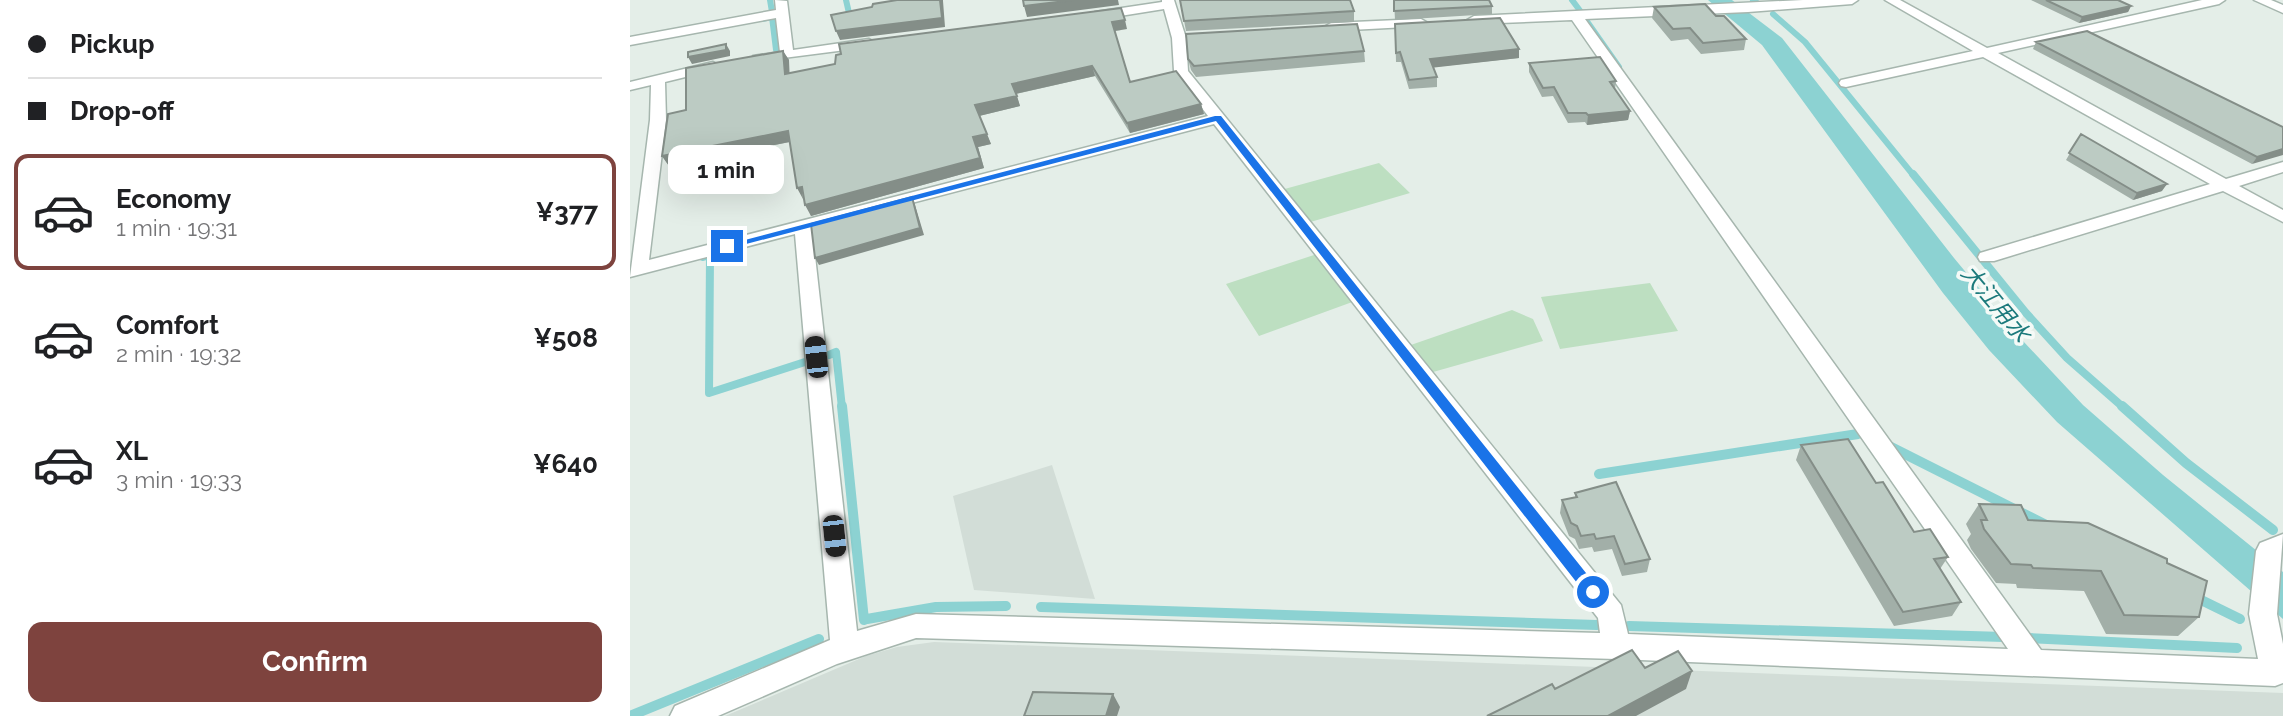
<!DOCTYPE html>
<html lang="en">
<head>
<meta charset="utf-8">
<style>
  :root { --surface:#fff; --page:#f6f6f6; --text:#202124; --muted:#757577; --line:#e0e0e0; --accent:#7e433e }
  body { margin:0; font-family:Raleway,"Noto Sans JP",sans-serif; background:var(--page); color:var(--text); height:100vh; display:flex; flex-direction:column; font-size:26px; white-space:nowrap }
  * { box-sizing:border-box; margin:0 }
  p { font-size:23px; color:var(--muted) }
  .icon { flex:none; width:38px; height:38px; fill:none; stroke:currentColor; stroke-width:2; stroke-linecap:round; stroke-linejoin:round }
  .map { position:relative; flex:1; overflow:hidden }
  .panel { display:flex; flex-direction:column; background:var(--surface); width:630px }
  .panel>* { flex:none }
  .banner { display:grid; align-content:center; height:154px; padding:0 28px; background:var(--surface) }
  .end { position:absolute; width:32px; height:32px; margin:-16px; border:9px solid #1a73e8; background:#fff; box-shadow:0 0 0 4px #fff }
  .from { border-radius:50% }
  .bubble { position:absolute; height:49px; border-radius:14px; background:var(--surface); box-shadow:0 7px 28px #0002; font-size:23px; font-weight:700; line-height:49px; text-align:center }
  .car { position:absolute; width:21px; height:42px; margin:-21px -10px; border-radius:9px; box-shadow:0 0 5px 2px #0007; background:linear-gradient(#222 24%,#8ab4d8 0 40%,#222 0 76%,#8ab4d8 0 86%,#222 0) }
  .banner b { display:flex; align-items:center; gap:24px; height:66px; font-size:26px }
  .banner b+b { border-top:2px solid var(--line) }
  .banner i { width:18px; height:18px; background:var(--text) }
  ul { padding:0; list-style:none }
  li { display:flex; align-items:center; gap:21px; height:116px; margin:0 14px 10px; padding:0 14px; border:4px solid transparent; border-radius:14px }
  li div { flex:1 }
  li b { display:block; font-size:26px }
  li em { font-style:normal; font-weight:700 }
  li.on { border-color:var(--accent) }
  li>.icon { width:63px; height:63px; stroke-width:1.5 }
  .action { display:flex; gap:14px; margin-top:auto; padding:14px 28px }
  .action a { flex:1; height:80px; border-radius:14px; background:var(--accent); color:#fff; font-size:28px; font-weight:700; line-height:80px; text-align:center }
  main { display:flex; flex:1; min-height:0 }
  .map>svg:first-child { display:block }
  .built { fill:#d2ddd7 }
  .green { fill:#bddfc1 }
  .water { fill:#8cd2d2 }
  .lines { fill:none; stroke-linecap:round; stroke-linejoin:round }
  .stream-far2 { stroke:#8cd2d2; stroke-width:6 }
  .stream-far1 { stroke:#8cd2d2; stroke-width:8 }
  .stream { stroke:#8cd2d2; stroke-width:10 }
  .minor-casing { stroke:#a6b6ae; stroke-width:3 }
  .minor { fill:#fff; fill-rule:evenodd }
  .wall { fill:#a2afa8 }
  .shaded-wall { fill:#848e88 }
  .building { fill:#bccbc3; stroke:#848e88; stroke-width:2 }
  .route { fill:#1a73e8 }
  .labels { text-anchor:middle; dominant-baseline:central; stroke-width:7; stroke-linejoin:round; paint-order:stroke }
  .water-label { font-size:23px; font-style:italic; fill:#1c7a7c; stroke:#f5faf7 }
</style>
</head>
<body>
<main>
<section class="panel">
<div class="banner">
<b><i class="from"></i>Pickup</b>
<b><i></i>Drop-off</b>
</div>
<ul>
<li class="on"><svg class="icon" aria-label="car" viewBox="0 0 24 24"><path d="M5 17H2v-5l4-1 3-4h7l3 4 3 1v5h-3M9 17h6M6 11h13"/><circle cx="7" cy="17" r="2"/><circle cx="17" cy="17" r="2"/></svg><div><b>Economy</b><p>1 min · 19:31</p></div><em>¥377</em></li>
<li><svg class="icon" aria-label="car" viewBox="0 0 24 24"><path d="M5 17H2v-5l4-1 3-4h7l3 4 3 1v5h-3M9 17h6M6 11h13"/><circle cx="7" cy="17" r="2"/><circle cx="17" cy="17" r="2"/></svg><div><b>Comfort</b><p>2 min · 19:32</p></div><em>¥508</em></li>
<li><svg class="icon" aria-label="car" viewBox="0 0 24 24"><path d="M5 17H2v-5l4-1 3-4h7l3 4 3 1v5h-3M9 17h6M6 11h13"/><circle cx="7" cy="17" r="2"/><circle cx="17" cy="17" r="2"/></svg><div><b>XL</b><p>3 min · 19:33</p></div><em>¥640</em></li>
</ul>
<div class="action"><a>Confirm</a></div>
</section>
<div class="map">
<svg width="1653" height="716" viewBox="0 0 1653 716">
  <rect width="100%" height="100%" fill="#e4eee8"/>
  <path class="built" d="M422,465L465,599L344,590L323,496Z
    M304,642L1653,693V716H95L236,656L267,647Z"/>
  <path class="green" d="M749,163L780,193L677,223L651,190Z
    M687,254L725,301L629,336L596,284Z
    M1020,283L1048,331L930,349L911,297Z
    M882,310L903,319L913,341L796,374L775,347Z"/>
  <path class="water" d="M1078,0H1102L1152,38L1324,258L1393,341L1453,405L1533,475L1653,572V619L1427,422L1359,350L1313,293L1132,45Z"/>
  <g class="lines">
    <path class="stream-far2" d="M140,0L142,12
      M216,0L219,13
      M942,0L951,12
      M1123,0L1126,2
      M1143,14L1175,42L1284,176
      M132,19L142,17L146,50
      M956,20L989,67"/>
    <path class="stream-far1" d="M1283,174L1396,313L1437,358L1494,408
      M73,257L80,255L79,393L175,362
      M199,355L206,352L212,408"/>
    <path class="stream" d="M212,406L234,620
      M1492,406L1556,463L1643,530
      M1259,446L1418,526
      M969,474L1228,434
      M1563,596L1610,619
      M411,607L967,625
      M237,619L306,607L376,606
      M999,626L1374,637
      M1399,638L1607,648
      M0,716L189,639"/>
    <defs>
      <path id="minor" d="M145,0L157,1L163,50L239,39L246,43L239,47L123,62V56L150,52L146,18L0,45V37L146,10Z
        M532,0H544L556,38L558,71L991,605L998,634L1378,649L942,20L844,24L837,20L844,16L1173,0H1228L1222,4L1118,12L955,19L1411,650L1628,659L1619,614L1626,551L1630,543L1653,534L1647,614L1653,644V683L1645,686L986,659L286,638L207,664L88,716H40L45,706L200,640L165,234L0,277L20,120L21,85L0,90V82L83,62L90,66L88,69L35,82L36,120L19,260L578,116L544,71L542,38L534,9L465,20L459,16L465,12L532,2ZM584,124L968,618L970,633L286,614L227,631L182,229Z
        M1255,0H1270L1357,48L1572,0H1595L1589,4L1368,53L1596,179L1653,162V172L1609,186L1653,210V222L1593,191L1364,261H1350L1348,257L1350,253L1580,184L1353,57L1216,87L1211,86L1209,83L1211,80L1343,51Z
        M1624,0H1641L1653,5V13Z
        M791,19L798,23L796,26L701,31L694,27L701,23Z"/>
    </defs>
    <use href="#minor" class="minor-casing"/>
    <use href="#minor" class="minor"/>
  </g>
  <path class="wall" d="M550,0L724,11V22L556,31Z
    M764,0L862,6V14L765,20Z
    M1401,0H1488L1501,6L1498,12L1449,23Z
    M1024,7L1086,16L1116,39L1114,50L1071,54L1058,39L1041,41L1022,18Z
    M765,24L889,49V58L803,67L807,77V87L779,89L771,62H766Z
    M497,29L485,31L500,82L571,104L574,114L500,133L465,76L386,94L390,106L349,116L361,144L348,147L354,168L181,216L160,142L39,166L32,156L56,110L153,51L159,60V73Z
    M1406,42L1653,127L1622,164L1403,49Z
    M734,51L735,62L566,77L561,70L558,59Z
    M899,63L986,81L985,89L1000,111L998,120L957,125L955,122L938,123L923,96L912,97L899,72Z
    M1451,134L1532,191L1503,200L1436,160Z
    M1171,445L1246,483L1284,532L1318,557L1310,569L1331,602L1322,616L1264,626L1166,460Z
    M945,493L1020,559L1017,572L992,576L982,549L964,552L962,547L949,549L945,539L939,536L930,513L932,500L945,497Z
    M1349,504L1537,563L1569,617L1548,636L1476,634L1454,591L1387,588L1386,584L1366,583L1341,549L1337,540L1341,534L1336,524Z"/>
  <path class="shaded-wall" d="M310,0H313V1L315,27L210,40L206,31Z
    M444,0H488L489,5L397,17L394,6Z
    M1501,6L1498,12L1449,23L1452,17Z
    M495,20L497,29L485,31L482,22Z
    M96,44L100,51V56L62,64L58,57Z
    M889,49V58L800,68V59Z
    M153,51L159,60L160,84L155,74Z
    M462,66L465,76L385,94L382,84Z
    M387,96L390,106L349,116L345,105Z
    M571,104L574,114L500,133L497,123Z
    M1000,111L998,120L957,125L958,115Z
    M158,131L164,141L39,166L32,156Z
    M357,134L361,144L348,147L354,168L181,216L175,205L343,137Z
    M1653,149V155L1622,164L1627,157Z
    M1537,184L1532,191L1503,200L1507,193Z
    M172,187L173,199L167,188Z
    M282,197L285,205L294,235L189,265L185,258Z
    M1062,671L1056,689L1006,716H978Z
    M483,694L490,707L487,716H476Z"/>
  <path class="building" d="M267,0H310L312,18L206,31L201,15L242,7L243,4Z
    M393,0H444L394,6Z
    M550,0H720L724,11L554,21Z
    M764,0H859L862,6L764,11Z
    M1416,0H1488L1501,6L1452,17Z
    M1075,4L1086,16H1094L1116,39L1073,43L1060,28L1043,29L1024,7Z
    M491,8L495,20L482,22L500,82L546,71L571,104L497,123L462,66L382,84L387,96L345,105L357,134L343,137L350,158L175,205L172,187L167,188L158,131L32,156L38,114L56,110V68L153,51L155,74L205,64L206,55L211,54L209,44Z
    M870,18L889,49L800,59L807,77L779,80L770,52L766,53L765,24Z
    M727,24L734,51L564,66L558,59L556,34Z
    M1457,31L1653,127V149L1627,157L1406,42Z
    M96,44V50L58,57V52Z
    M970,57L986,81L980,82L1000,111L958,115L956,113H938L924,87L913,88L899,63Z
    M1451,134L1537,184L1507,193L1439,153Z
    M282,197L290,228L185,258L181,224Z
    M1218,439L1246,483L1253,482L1284,532L1300,529L1318,557L1304,559L1331,602L1273,612L1171,445Z
    M986,482L1020,559L995,564L984,536L966,539L964,534L951,536L947,526L941,523L932,500L947,497L945,493Z
    M1349,504L1391,505L1398,520L1458,523L1537,559V563L1577,581L1569,617L1494,615L1471,571L1403,568L1401,565L1381,564L1354,529L1351,520H1357Z
    M1002,650L1015,668L1048,651L1062,671L978,716H857L922,684L925,689Z
    M403,692L483,694L476,716H394Z"/>
  <path class="route" d="M585,116H591L968,588L970,592L968,597H958L586,121L101,248L92,246Z"/>
  <g class="labels">
    <g class="water-label">
      <text transform="translate(1366 303) rotate(50)">大江用水</text>
    </g>
  </g>
</svg>
<i class="end from" style="left:963px;top:592px"></i>
<i class="end" style="left:97px;top:246px"></i>
<div class="bubble" style="left:38px;top:145px;width:116px">1 min</div>
<i class="car" style="left:186px;top:357px;rotate:354deg"></i>
<i class="car" style="left:204px;top:536px;rotate:174deg"></i>
</div>
</main>
</body>
</html>
